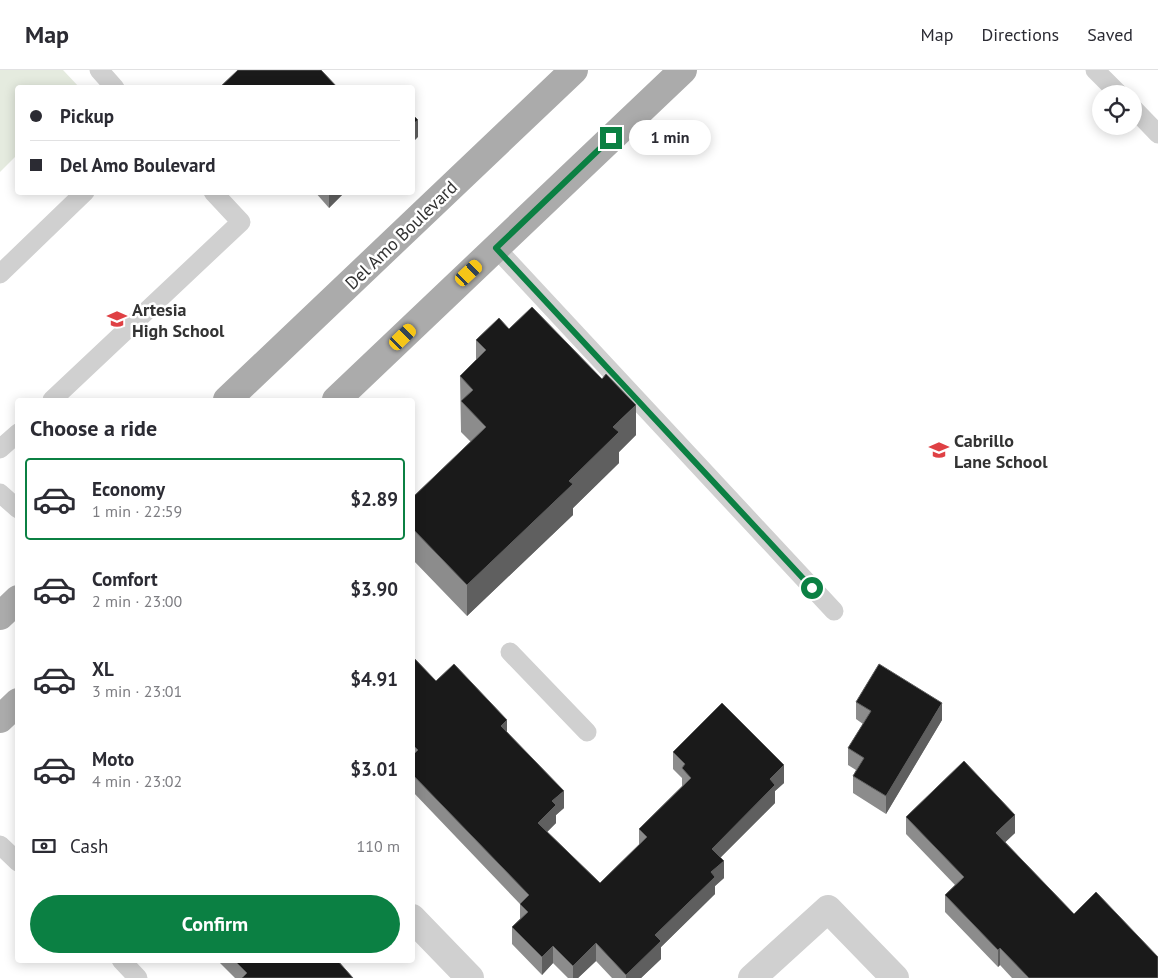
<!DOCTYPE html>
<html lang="en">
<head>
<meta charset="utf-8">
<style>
  :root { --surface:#fff; --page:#f2f2f3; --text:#2b2b33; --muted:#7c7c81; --line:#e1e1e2; --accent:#0b8043 }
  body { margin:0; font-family:"PT Sans",sans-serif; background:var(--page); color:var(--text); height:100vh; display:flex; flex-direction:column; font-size:19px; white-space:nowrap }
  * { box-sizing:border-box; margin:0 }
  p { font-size:16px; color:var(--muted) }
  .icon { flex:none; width:28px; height:28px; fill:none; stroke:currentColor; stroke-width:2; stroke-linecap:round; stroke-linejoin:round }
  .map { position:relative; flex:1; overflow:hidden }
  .side { position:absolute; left:15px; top:328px; width:400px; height:565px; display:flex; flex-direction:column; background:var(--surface); border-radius:5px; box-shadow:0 2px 12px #0003 }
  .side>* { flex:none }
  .banner { position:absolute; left:15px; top:15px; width:400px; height:110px; border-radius:5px; box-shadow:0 2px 12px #0003; display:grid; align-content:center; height:110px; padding:0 15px; background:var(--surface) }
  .fabs { position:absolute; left:1092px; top:15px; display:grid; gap:10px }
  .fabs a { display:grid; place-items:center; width:50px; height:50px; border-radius:50%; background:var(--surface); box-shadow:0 2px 12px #0003; font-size:25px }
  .end { position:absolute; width:22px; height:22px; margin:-11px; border:6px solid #0b8043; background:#fff; box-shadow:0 0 0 2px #fff }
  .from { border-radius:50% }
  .bubble { position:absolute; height:35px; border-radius:18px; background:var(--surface); box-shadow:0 2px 12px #0003; font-size:16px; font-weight:800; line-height:35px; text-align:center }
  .car { position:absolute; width:15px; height:30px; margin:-15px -8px; border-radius:6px; box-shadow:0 0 4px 1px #0007; background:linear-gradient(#f5c518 24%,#345 0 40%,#f5c518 0 76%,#345 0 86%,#f5c518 0) }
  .banner b { display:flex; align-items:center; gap:18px; height:48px; font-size:19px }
  .banner b+b { border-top:1px solid var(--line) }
  .banner i { width:12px; height:12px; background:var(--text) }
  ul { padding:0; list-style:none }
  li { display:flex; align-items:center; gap:15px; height:82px; margin:0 10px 8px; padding:0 5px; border:2px solid transparent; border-radius:5px }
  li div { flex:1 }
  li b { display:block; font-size:19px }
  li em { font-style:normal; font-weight:800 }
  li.active { border-color:var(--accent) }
  li>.icon { width:45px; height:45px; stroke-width:1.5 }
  h2 { padding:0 15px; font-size:22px; line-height:60px }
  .pay { display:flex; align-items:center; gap:12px; height:55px; padding:0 15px; font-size:19px }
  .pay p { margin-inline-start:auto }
  .action { display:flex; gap:10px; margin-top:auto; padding:10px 15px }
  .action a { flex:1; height:58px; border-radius:30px; background:var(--accent); color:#fff; font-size:20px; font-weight:800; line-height:58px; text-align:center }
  header { display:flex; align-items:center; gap:30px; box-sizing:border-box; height:70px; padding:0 25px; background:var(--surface); border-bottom:1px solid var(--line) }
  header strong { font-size:24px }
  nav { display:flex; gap:28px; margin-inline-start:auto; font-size:18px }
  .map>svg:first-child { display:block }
  .green { fill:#e5ebdf }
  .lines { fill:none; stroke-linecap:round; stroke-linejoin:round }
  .service { stroke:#d0d0d0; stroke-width:19 }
  .minor { stroke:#d0d0d0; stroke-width:28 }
  .primary { stroke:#ababab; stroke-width:28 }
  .wall { fill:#8c8c8c }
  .shaded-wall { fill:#5f5f5f }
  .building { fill:#1a1a1a; stroke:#5f5f5f }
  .route { stroke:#0b8043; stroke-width:6 }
  .labels { text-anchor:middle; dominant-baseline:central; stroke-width:5; stroke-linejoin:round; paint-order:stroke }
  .street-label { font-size:18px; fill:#333; stroke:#fff }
  .poi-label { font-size:18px; font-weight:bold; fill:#333; stroke:#fff; text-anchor:start }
</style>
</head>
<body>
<header>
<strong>Map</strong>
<nav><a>Map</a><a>Directions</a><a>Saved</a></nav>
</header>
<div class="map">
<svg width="1158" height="908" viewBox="0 0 1158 908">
  <rect width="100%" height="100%" fill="#fff"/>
  <path class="green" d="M0,0H63L79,17L18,18L17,85L0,102Z"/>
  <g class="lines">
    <path class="service" d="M99,0L115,18
      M1095,0L1119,24
      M1134,39L1158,64
      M496,178L834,541
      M0,204L85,122
      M52,330L241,152L213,122
      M0,379L18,363
      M0,423L18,439
      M510,582L587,662
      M0,775L18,792
      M121,890L138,908"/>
    <path class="minor" d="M412,848L470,908
      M752,908L828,839L895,908"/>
    <path class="primary" d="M227,330L574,0
      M336,330L683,0
      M0,546L18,529
      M0,649L18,632"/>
  </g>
  <path class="wall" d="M315,122H345L329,138Z
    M509,259L636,365L619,382V393L573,438V445L467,546L412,489V428L471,372L461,362L460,306L476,290V270Z
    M412,586L436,611L507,662L564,738L556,745V753L547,762L600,813L639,775V759L682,716V708L673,699V682L784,713L775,721V733L721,787L724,808L715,816V824L661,877V889L641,908H612L596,891L578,908H568L553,893L542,905L512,874V857L520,849V834L412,721Z
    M856,632L942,650L886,744L853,723V706L856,700L848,695V678L863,654L856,649Z
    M906,747L1015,763L1005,772L1074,844L1158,908H1012L1000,895L998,897L945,842V825L955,815L906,764Z
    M217,890H340V893L353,908H235Z"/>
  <path class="shaded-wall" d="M418,50V67L412,73V55Z
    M329,122H345L329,138Z
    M636,335V365L619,382V393L573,438V445L467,546V515L569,411L613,357Z
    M942,633V650L886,744V726Z
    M507,650V667L501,656Z
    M784,695V713L775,721V733L712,796V779L770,709Z
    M564,721V738L556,745V753L538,771V753L552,731Z
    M1015,745V763L996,781V763Z
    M724,791V808L715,816V824L661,877V889L641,908H626V905L655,865L711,802Z
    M596,873V891L578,908H573V896Z
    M553,876V893L542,905V887Z
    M1000,878V895L998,897V880Z"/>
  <path class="building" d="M238,0H321L338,18H219Z
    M412,44L418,50L412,55Z
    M532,237L602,309L606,304L636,335L613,357L619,362L569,411L573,414L467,515L412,458V428L486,357L461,331L473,320L460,306L486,280L476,270L499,248L509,259Z
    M412,586L436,611L454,594L507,650L501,656L564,721L552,731L556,735L538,753L600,813L647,767L639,759L691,708L682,698L685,694L673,682L722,633L784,695L770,709L775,715L712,779L724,791L711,802L715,807L655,865L661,871L626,905L596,873L573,896L553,876L542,887L512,857L528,842L520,834L529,825L412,704V686L418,680L412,674Z
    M879,594L942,633L886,726L853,706L864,688L848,678L871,641L856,632Z
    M964,691L1015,745L996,763L1074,844L1096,822L1158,887V908H1029L1000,878L998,880L945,825L964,807L906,747Z
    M234,890H337L353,908H242L247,903Z"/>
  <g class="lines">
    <path class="route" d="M611,68L496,178L812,518"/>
  </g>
  <defs>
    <symbol id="school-bare" viewBox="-9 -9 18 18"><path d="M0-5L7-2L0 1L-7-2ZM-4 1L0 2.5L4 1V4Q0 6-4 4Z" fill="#df4044" stroke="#fff" stroke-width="2.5" paint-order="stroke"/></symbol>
  </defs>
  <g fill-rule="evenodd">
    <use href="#school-bare" x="103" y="235" width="28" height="28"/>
    <use href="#school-bare" x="925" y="366" width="28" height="28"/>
  </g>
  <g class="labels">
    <g class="street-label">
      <text transform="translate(401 165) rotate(-44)">Del Amo Boulevard</text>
    </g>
    <g class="poi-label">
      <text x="132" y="239">Artesia<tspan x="132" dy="21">High School</tspan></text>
      <text x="954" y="370">Cabrillo<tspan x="954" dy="21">Lane School</tspan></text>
    </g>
  </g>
</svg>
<div class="fabs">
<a><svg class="icon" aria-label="locate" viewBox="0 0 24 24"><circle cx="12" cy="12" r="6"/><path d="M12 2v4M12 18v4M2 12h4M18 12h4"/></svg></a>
</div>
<i class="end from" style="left:812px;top:518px"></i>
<i class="end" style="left:611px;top:68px"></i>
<div class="bubble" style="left:629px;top:50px;width:82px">1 min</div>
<i class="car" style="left:469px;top:203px;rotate:47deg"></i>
<i class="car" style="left:403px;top:267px;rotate:46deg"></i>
<div class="banner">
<b><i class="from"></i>Pickup</b>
<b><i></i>Del Amo Boulevard</b>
</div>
<section class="side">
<h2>Choose a ride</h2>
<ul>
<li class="active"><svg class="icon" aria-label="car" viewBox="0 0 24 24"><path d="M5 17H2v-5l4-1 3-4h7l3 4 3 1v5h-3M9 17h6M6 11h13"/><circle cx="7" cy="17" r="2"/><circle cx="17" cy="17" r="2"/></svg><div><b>Economy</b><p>1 min · 22:59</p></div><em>$2.89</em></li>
<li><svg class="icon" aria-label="car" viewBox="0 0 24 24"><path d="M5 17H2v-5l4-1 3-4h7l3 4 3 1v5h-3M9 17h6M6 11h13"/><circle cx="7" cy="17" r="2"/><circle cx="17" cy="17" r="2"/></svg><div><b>Comfort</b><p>2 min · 23:00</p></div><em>$3.90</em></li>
<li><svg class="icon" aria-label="car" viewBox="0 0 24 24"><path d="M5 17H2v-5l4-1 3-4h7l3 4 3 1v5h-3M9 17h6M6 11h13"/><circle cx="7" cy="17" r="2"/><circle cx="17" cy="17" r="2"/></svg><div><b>XL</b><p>3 min · 23:01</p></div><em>$4.91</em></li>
<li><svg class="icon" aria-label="car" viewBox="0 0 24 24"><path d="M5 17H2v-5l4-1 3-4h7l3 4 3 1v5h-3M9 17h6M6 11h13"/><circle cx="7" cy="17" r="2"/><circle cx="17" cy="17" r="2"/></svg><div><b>Moto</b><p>4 min · 23:02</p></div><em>$3.01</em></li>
</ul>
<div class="pay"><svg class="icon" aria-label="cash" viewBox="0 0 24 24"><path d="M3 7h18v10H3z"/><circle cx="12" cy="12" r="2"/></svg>Cash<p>110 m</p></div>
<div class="action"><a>Confirm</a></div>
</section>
</div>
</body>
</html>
